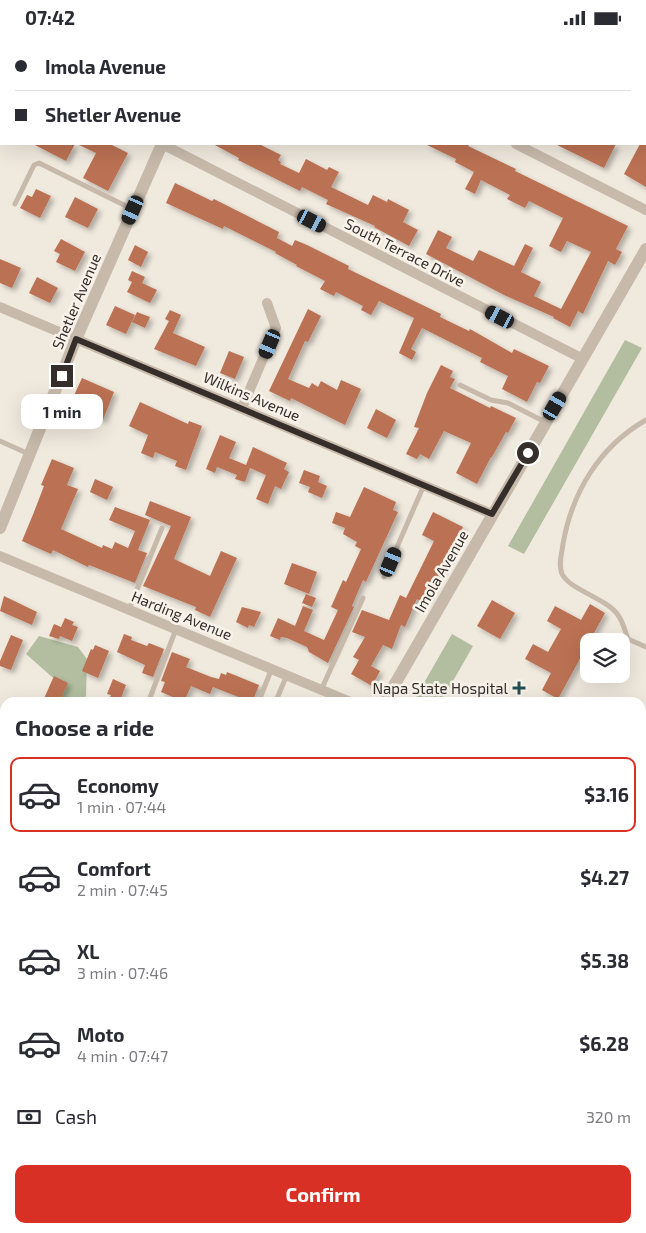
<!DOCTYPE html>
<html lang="en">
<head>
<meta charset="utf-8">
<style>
  :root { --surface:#fff; --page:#f7f7f7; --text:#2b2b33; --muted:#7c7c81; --line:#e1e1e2; --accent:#d93025 }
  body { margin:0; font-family:"Exo 2",sans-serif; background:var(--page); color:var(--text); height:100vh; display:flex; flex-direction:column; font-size:19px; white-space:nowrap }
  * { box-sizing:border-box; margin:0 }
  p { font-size:16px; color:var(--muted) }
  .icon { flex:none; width:28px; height:28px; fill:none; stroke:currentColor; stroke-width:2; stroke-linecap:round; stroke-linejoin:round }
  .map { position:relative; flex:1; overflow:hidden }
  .drawer { position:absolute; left:0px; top:662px; width:646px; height:536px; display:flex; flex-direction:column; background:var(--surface); border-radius:15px 15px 0 0; box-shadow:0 5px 20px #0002 }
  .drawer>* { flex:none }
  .banner { position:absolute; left:0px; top:0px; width:646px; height:110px; box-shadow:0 5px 20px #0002; display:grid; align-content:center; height:110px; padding:0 15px; background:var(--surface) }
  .buttons { position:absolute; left:580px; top:598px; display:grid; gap:10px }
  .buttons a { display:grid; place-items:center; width:50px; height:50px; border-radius:10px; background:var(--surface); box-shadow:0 5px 20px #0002; font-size:25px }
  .end { position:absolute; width:22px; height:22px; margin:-11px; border:6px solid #362e2a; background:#fff; box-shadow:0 0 0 2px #fff }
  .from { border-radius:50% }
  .bubble { position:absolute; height:35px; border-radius:10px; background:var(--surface); box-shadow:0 5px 20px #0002; font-size:16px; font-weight:700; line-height:35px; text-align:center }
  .car { position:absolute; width:15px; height:30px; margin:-15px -8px; border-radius:6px; box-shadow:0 0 4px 1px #0007; background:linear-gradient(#222 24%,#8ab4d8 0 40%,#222 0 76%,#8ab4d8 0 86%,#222 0) }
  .banner b { display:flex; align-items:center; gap:18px; height:48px; font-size:19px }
  .banner b+b { border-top:1px solid var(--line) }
  .banner i { width:12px; height:12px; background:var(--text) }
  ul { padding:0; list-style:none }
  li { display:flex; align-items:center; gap:15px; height:75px; margin:0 10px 8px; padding:0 5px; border:2px solid transparent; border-radius:10px }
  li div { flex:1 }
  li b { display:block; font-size:19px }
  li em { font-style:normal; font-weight:700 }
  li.active { border-color:var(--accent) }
  li>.icon { width:45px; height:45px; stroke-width:1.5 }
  h2 { padding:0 15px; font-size:22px; line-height:60px }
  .pay { display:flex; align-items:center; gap:12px; height:55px; padding:0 15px; font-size:19px }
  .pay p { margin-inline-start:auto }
  .button { display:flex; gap:10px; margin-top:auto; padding:10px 15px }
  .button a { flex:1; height:58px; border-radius:10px; background:var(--accent); color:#fff; font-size:20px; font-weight:700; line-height:58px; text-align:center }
  .status { display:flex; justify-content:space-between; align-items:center; height:35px; padding:0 25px; background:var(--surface); direction:ltr }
  .status svg { height:14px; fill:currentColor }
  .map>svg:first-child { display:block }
  .green { fill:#b2be9f }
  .building { fill:#bb7152; filter:url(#shadow) }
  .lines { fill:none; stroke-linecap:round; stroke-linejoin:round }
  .service { stroke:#c7baab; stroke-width:5 }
  .minor { stroke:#c7baab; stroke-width:10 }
  .tertiary { stroke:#c7baab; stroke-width:12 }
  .primary { stroke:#76665c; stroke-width:12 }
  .route { stroke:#362e2a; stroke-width:6 }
  .poi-dot { fill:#234e54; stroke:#f8f3ea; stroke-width:2 }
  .labels { text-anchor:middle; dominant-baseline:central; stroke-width:5; stroke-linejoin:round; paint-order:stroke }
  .street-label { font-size:15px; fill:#362e2a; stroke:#f8f3ea }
  .poi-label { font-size:15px; fill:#362e2a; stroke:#f8f3ea; text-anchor:end }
</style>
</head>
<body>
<div class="status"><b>07:42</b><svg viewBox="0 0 49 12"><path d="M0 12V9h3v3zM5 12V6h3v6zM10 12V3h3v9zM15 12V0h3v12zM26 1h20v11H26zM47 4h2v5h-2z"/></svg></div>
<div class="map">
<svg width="646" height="1198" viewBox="0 0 646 1198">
  <defs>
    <filter id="shadow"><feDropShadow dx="3.5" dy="3.5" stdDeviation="2.5" flood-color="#0004"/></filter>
  </defs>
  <rect width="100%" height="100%" fill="#f0e9de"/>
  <path class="green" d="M625,305L642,313L524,519L508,511Z
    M452,599L473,611L441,667H413Z
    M39,601L78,612L87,624L86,661L81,667H63L60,649L26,619Z
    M0,734L5,739V813L0,822Z
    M91,1194H305L304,1198H88Z"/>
  <path class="building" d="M646,98V152L624,139L640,109H645Z
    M33,109H75L66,126Z
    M77,109H110L128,118L108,156L83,143L96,118Z
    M213,109H259L281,120L278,125L281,127L280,129L299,138L306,124L327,135L329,132L339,137L331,152L368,170L373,160L387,167L388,164L409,175L403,187L418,195L409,211L374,192L375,191L326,169L328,165L302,152L300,156L238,125L239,123Z
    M425,109H470L468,111L516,134L515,136L628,191L616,214L622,217L615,230L608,226L583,279L578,276L570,292L553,283L554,282L504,260L426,219L438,195L452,202L446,213L473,226L479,215L514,231L525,209L533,213L521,237L541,247L534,261L561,274L591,217L567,206L561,217L549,211L563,183L529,166L525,173L507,164L510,160L481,145L475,159L465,154L474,137L455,127L456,124Z
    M555,109H616L604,133Z
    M175,148L212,166L214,164L279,197L277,203L292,211L295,205L307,210L349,231L348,234L441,279L440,282L469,296L470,294L512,318L514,314L549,331L540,348L537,347L527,367L502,354L508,341L480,327L482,323L422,293L411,314L416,317L412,325L399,318L414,283L379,266L371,280L361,275L363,271L336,257L334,261L320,254L325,246L296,231L297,230L275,218L276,217L224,191L223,194L166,168Z
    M36,154L51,161L40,183L20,173L27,160L32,162Z
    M75,162L98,174L88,193L65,182Z
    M61,204L85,217L75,236L56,227L60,219L54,216Z
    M135,210L148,217L141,232L128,225Z
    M0,224L21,233L12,253L0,248Z
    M132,236L145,242L142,248L157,255L150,268L127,257L132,247L128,245Z
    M37,242L58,253L50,268L29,258Z
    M115,271L135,280L126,299L106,290Z
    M308,274L321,281L308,307L305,306L288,344L309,353L312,348L318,352L321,346L337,355L341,345L361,354L345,390L291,363L290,366L269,356Z
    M170,275L181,280L173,298L205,312L196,331L154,314L169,286L165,284Z
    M137,277L150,282L145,293L132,287Z
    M229,316L244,322L235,344L220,338Z
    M441,330L453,336L450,342L455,344L450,353L490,373L491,371L516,383L508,398L506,397L492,422H491L477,449L456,438L471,408L444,396L429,424L420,419L417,424L406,419L419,393L414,392L427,358Z
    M82,343L114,357L103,385L91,380L93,377L71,367Z
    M140,367L188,389L189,386L202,391L186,435L175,431L177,426L155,417L153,423L141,418L148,400L129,391Z
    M376,374L396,385L387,403L367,393Z
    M220,400L236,407L229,423L246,430L253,412L287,428L284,434L289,437L281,454L275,451L268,469L256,464L266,440L250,433L245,447L235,444L237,440L217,432L215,438L206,434Z
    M52,424L74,433L67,450L78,454L61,494L102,513L103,510L112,514L115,507L128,513L135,496L109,485L115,472L150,485L138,515L147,518L135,548L89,530L88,532L53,515L51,519L22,506L34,477L44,451L41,450Z
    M304,435L320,441L318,447L327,451L322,463L308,457L310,452L299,448Z
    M95,444L113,452L107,465L90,457Z
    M364,452L396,467L393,475L398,477L366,547L363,545L352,571L354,572L328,628L309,617L307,612L287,603L281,602L280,605L270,601L278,583L295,591L303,571L313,575L304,596L324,605L338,575L331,572L343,545L346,547L361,514L355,511L357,507L343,499L345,493L332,488L336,477L350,482Z
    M150,466L191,482L174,524L210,541L221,516L237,523L210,582L195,575L196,572L143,551L171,491L145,480Z
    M433,477L463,492L425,568L417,564L405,592L401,590L392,614L383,610L371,631L380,636L372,651L351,639L359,625L353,622L365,602L352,597L362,575L389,585L400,560L406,563L434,506L422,500Z
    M292,528L317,537L309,559L284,549Z
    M306,559L316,563L312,572L302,568Z
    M4,561L37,577L32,590L0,576Z
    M492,565L515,578L500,604L477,591Z
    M590,569L605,578L558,664L542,655L551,638L525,624L533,609L548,617L561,594L547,586L555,571L581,585Z
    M242,572L261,577L254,592L249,590L248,593L236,587Z
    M65,583L74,587L72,590L78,592L72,606L60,601L59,604L49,601L54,589L61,592Z
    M124,599L132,602L131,605L147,611L149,608L164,614L153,642L142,638L145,630L117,617Z
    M11,600L23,605L11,635L0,631V626Z
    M95,610L109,616L98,643L82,636L91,614L93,615Z
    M172,617L190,624L186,632L211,642L219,644L221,638L226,640L227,637L259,650L252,668H239L241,663L213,652L210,659L191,651L184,667L161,657L165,647L161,646Z
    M54,641L68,648L59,668H42Z
    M113,644L126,650L119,668L109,665L111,660L107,659Z"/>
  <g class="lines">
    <path class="service" d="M645,85H646
      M15,169L34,130L39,128L132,174
      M460,350L491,365L508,368L545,387
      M646,385C600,411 572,457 563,509C562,518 558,529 562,539C570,555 606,563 618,580C623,587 625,596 628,604L646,612
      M0,406L29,419
      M384,542L424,450
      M129,574L162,493
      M322,653L363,563
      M148,668L176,594
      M258,668L272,633
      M275,668L287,640
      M0,687L5,692
      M641,702L646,698
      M0,709L5,705
      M0,872L5,863
      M0,991L5,983
      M0,1035L5,1037
      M0,1068L5,1071
      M0,1126L5,1130
      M331,1198L333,1194
      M513,1198L515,1194"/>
    <path class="minor" d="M303,0L306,1
      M592,1L593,0
      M0,28L1,29
      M162,109L583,324
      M516,109L646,175
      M0,272L492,479
      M242,373L276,293L267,268
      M0,521L353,668"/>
    <path class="tertiary" d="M218,1V0
      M0,493L76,304L162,109
      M384,668L646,214
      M641,984L646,976
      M641,1033L646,1025
      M546,1198L548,1194
      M560,1198L561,1194"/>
    <path class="primary" d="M0,876L5,878
      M0,907L5,909
      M641,1111L646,1113
      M641,1143L646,1144
      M32,1198L35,1194
      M53,1198L56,1194"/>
  </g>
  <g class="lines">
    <path class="route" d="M62,341L76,304L492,479L528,418"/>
  </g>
  <path class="poi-dot" d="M516.5 645.5h5v5h5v5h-5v5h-5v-5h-5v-5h5z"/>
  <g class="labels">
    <g class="street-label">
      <text transform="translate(405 217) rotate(27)">South Terrace Drive</text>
      <text transform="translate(76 266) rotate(-67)">Shetler Avenue</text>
      <text transform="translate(252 361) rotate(23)">Wilkins Avenue</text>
      <text transform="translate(441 536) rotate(-60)">Imola Avenue</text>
      <text transform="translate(182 580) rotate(22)">Harding Avenue</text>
    </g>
    <g class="poi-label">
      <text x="508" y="653">Napa State Hospital</text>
    </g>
  </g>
</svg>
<div class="buttons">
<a><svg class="icon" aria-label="layers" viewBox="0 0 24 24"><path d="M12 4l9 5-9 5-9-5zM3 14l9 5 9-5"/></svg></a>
</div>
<i class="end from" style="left:528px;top:418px"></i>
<i class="end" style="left:62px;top:341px"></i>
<div class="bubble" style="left:21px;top:359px;width:82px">1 min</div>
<i class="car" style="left:133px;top:175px;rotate:204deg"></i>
<i class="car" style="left:312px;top:186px;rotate:117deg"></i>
<i class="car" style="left:500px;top:282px;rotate:297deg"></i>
<i class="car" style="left:270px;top:309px;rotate:203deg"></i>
<i class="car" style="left:555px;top:371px;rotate:30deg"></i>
<i class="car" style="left:391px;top:527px;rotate:23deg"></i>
<div class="banner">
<b><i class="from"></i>Imola Avenue</b>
<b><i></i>Shetler Avenue</b>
</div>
<section class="drawer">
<h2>Choose a ride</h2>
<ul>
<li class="active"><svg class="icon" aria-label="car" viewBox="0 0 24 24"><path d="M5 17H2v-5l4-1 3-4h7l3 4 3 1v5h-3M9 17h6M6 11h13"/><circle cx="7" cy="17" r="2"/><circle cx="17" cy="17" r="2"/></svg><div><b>Economy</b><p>1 min · 07:44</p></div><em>$3.16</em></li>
<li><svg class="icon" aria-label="car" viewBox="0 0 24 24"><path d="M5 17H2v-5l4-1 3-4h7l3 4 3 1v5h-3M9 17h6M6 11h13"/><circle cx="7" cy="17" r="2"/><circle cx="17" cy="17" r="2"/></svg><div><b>Comfort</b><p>2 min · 07:45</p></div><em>$4.27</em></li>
<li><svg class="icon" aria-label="car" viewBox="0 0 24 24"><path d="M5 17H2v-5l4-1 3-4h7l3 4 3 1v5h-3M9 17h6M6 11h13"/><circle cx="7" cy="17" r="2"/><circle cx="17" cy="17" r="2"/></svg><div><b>XL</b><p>3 min · 07:46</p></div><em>$5.38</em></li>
<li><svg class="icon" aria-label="car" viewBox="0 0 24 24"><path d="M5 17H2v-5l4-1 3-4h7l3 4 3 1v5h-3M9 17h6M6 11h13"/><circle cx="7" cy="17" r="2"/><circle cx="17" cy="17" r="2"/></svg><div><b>Moto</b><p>4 min · 07:47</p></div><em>$6.28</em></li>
</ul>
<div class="pay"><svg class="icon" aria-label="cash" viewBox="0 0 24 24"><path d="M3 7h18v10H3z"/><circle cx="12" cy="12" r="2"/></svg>Cash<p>320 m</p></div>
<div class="button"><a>Confirm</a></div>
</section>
</div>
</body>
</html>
